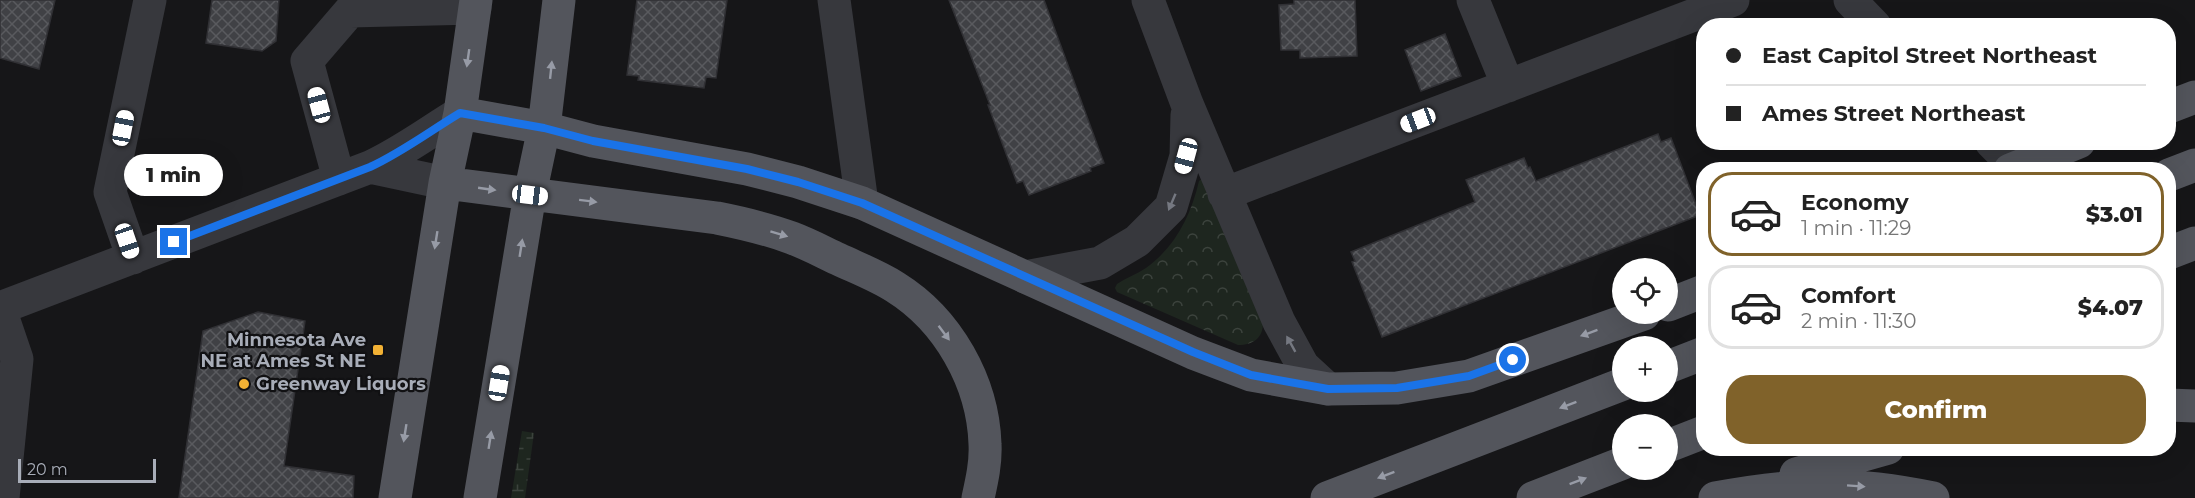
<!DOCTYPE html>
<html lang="en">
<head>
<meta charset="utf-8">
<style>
  :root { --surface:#fff; --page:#f6f6f6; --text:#222; --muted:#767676; --line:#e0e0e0; --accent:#80622a }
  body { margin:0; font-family:Montserrat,sans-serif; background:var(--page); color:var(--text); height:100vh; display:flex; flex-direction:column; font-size:22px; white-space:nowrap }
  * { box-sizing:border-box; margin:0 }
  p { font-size:20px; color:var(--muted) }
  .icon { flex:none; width:33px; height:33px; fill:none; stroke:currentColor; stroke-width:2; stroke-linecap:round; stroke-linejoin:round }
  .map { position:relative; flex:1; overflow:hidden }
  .details { position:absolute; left:1696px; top:162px; width:480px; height:294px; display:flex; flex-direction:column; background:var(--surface); border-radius:24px; box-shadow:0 6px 24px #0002 }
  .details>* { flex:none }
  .guide { position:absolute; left:1696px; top:18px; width:480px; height:132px; border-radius:24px; box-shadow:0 6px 24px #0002; display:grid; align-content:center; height:132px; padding:0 30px; background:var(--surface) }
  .tools { position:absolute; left:1612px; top:258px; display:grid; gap:12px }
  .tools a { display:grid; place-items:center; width:66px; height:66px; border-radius:50%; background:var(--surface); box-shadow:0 6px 24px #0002; font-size:30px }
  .scale { position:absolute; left:18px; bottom:15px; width:138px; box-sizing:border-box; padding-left:6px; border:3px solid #a8adb8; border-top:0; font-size:16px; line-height:21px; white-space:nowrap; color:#a8adb8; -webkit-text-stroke:4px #111113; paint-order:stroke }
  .end { position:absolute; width:27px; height:27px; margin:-14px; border:8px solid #1a73e8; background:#fff; box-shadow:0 0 0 3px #fff }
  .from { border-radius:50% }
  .bubble { position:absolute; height:42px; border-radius:21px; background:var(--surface); box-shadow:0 6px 24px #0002; font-size:20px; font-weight:800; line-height:42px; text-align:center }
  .car { position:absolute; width:18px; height:36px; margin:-18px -9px; border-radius:8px; box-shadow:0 0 4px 2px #0007; background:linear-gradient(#fff 24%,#345 0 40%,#fff 0 76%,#345 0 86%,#fff 0) }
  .guide b { display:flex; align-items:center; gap:21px; height:57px; font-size:22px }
  .guide b+b { border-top:2px solid var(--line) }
  .guide i { width:15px; height:15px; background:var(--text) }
  ul { padding:10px 0 0; list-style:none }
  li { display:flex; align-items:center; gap:18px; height:84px; margin:0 12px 9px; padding:0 18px; border:3px solid var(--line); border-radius:24px }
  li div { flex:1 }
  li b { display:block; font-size:22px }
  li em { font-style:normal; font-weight:800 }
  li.on { border-color:var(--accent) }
  li>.icon { width:54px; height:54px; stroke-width:1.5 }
  .button { display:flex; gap:12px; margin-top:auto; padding:12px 30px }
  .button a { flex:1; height:69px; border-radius:24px; background:var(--accent); color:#fff; font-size:24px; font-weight:800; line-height:69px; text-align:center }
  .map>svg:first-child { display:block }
  .wetland { fill:url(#wetland-marsh) }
  .park { fill:url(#park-crowns) }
  .building { fill:url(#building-cross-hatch); stroke:#303034; stroke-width:1.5 }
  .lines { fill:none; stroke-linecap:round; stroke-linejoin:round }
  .minor { stroke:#37383d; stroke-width:33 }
  .major { stroke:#53555c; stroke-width:33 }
  .oneway { fill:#979ba6 }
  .oneway2 { fill:#757881 }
  .route { stroke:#1a73e8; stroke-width:8 }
  .poi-dot { fill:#f2b134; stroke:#111113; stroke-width:2 }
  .labels { text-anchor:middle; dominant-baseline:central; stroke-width:4.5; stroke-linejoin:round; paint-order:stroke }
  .poi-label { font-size:18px; font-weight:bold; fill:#a8adb8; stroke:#111113; text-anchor:end }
</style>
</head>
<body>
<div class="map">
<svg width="2195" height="498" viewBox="0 0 2195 498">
  <defs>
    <pattern id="wetland-marsh" width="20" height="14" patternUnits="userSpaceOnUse" patternTransform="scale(1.5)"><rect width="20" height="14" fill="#1e261f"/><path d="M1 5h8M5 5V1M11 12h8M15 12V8" fill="none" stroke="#3c433d"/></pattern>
    <pattern id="park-crowns" width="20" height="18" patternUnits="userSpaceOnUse" patternTransform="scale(1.5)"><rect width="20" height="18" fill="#1e261f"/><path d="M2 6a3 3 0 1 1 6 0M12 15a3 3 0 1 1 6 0" fill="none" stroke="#3c433d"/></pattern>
    <pattern id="building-cross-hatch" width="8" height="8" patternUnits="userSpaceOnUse" patternTransform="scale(1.5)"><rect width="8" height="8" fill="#404145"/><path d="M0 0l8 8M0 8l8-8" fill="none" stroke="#595a5e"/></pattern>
  </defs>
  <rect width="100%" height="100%" fill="#161618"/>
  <path class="wetland" d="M522,431L534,433L525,498H511Z"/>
  <path class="park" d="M1203,178L1263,323C1263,338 1253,345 1238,345L1117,292L1115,288L1117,284C1126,278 1137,274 1146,268C1175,247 1191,216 1199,181Z"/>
  <path class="building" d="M0,0H55L39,69L0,58Z
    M212,0H279L276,41L262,51L206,43Z
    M637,0H727L716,78L706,77L704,88L638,80L639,76L627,75Z
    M949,0H1044L1104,163L1090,168L1091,171L1029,195L1023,181L1017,183L988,105H990Z
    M1294,0H1355L1357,56L1300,58V50H1281L1279,5L1294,4Z
    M1445,34L1461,76L1421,91L1405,50Z
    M1658,134L1661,142L1671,138L1700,215L1382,337L1352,262L1355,261L1351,252L1475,202L1466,180L1524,158L1528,168L1530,167L1536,181Z
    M258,312L305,321L284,466L354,476L353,498H179L203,331Z"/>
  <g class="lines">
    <path class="minor" d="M834,0L862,203
      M1148,0L1187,104L1279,322L1303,366L1328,389
      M1473,0L1508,86
      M1850,0L1875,26
      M1991,142L2016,167
      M370,167L445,183
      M339,179L307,61L350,11L475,8
      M1224,194L1733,0
      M133,258L110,192L150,0
      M1025,277L1100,263L1137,241L1171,207L1186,156L1187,115
      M0,308L370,167C401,153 430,131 460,113
      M0,309L17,359L3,498"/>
    <path class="major" d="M2169,107L2195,97
      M460,113L544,128L593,141L747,169L798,182L862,203L1193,353L1251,375L1328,389L1397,388L1469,376L1644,314
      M2010,170L2079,142
      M2169,175L2195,165
      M445,183L717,218C742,223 768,229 792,238C808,244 823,252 838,259C857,268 878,276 895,287C948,320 983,382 985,444C986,462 982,480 978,498
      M2169,253L2195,243
      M1668,305L1704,291
      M1668,367L1704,353
      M2169,405L2195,406
      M1668,446L1704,432
      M1796,474L1888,448
      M395,498L445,183L460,113L476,0
      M480,498L530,194L544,128L559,0
      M1327,498L1623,384
      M1533,498L1623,463
      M1715,498C1795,483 1852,481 1933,498"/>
  </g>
  <defs><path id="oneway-solid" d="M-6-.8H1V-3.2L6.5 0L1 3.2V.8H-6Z" transform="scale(1.5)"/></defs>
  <g class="oneway">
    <use href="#oneway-solid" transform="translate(468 58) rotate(98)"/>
    <use href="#oneway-solid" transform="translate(551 70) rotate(-84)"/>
    <use href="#oneway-solid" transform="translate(487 189) rotate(8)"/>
    <use href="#oneway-solid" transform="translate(588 201) rotate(7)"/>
    <use href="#oneway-solid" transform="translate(779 234) rotate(17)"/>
    <use href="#oneway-solid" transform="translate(436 240) rotate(99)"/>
    <use href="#oneway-solid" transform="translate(521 248) rotate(-81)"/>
    <use href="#oneway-solid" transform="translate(944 333) rotate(53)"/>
    <use href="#oneway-solid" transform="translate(1589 333) rotate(160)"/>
    <use href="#oneway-solid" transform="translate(1568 405) rotate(159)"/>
    <use href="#oneway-solid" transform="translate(405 433) rotate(99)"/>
    <use href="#oneway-solid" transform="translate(490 440) rotate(-81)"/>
    <use href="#oneway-solid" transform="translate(1386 475) rotate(159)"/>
    <use href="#oneway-solid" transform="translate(1578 481) rotate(-21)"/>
    <use href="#oneway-solid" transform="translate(1856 486) rotate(4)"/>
  </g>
  <g class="oneway2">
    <use href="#oneway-solid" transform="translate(1172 202) rotate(113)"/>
    <use href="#oneway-solid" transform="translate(1291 344) rotate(-119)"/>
  </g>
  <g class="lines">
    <path class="route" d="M174,242L370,167C401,153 430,131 460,113L544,128L593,141L747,169L798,182L862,203L1193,352L1251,375L1328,389L1397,388L1469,376L1513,360"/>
  </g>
  <g class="poi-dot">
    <rect x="372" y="344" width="12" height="12" rx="3"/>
    <circle cx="244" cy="384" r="6"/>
  </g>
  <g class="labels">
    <g class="poi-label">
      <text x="366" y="340">Minnesota Ave<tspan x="366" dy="21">NE at Ames St NE</tspan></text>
      <text x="256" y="384" text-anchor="start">Greenway Liquors</text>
    </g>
  </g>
</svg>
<div class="tools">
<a><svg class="icon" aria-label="locate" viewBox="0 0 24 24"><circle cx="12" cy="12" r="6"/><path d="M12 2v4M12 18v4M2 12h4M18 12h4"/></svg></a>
<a>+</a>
<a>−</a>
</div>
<div class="scale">20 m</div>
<i class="end from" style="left:1513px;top:360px"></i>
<i class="end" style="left:174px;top:242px"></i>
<div class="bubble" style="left:124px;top:154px;width:99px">1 min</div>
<i class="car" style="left:319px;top:105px;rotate:345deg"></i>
<i class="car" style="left:1418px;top:120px;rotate:249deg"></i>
<i class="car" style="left:123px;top:128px;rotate:11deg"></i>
<i class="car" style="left:1186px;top:156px;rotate:195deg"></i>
<i class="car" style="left:530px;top:195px;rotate:97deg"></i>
<i class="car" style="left:127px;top:241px;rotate:161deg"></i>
<i class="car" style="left:499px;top:383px;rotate:9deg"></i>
<div class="guide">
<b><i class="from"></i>East Capitol Street Northeast</b>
<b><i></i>Ames Street Northeast</b>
</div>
<section class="details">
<ul>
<li class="on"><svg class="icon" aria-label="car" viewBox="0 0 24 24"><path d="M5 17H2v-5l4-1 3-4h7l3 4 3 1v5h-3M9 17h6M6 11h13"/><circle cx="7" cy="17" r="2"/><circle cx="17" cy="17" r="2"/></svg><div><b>Economy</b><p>1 min · 11:29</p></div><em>$3.01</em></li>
<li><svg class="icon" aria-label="car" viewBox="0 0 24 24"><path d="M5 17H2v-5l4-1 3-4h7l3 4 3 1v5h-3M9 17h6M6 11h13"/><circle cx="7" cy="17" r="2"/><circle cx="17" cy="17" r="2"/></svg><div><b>Comfort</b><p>2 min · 11:30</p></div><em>$4.07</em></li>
</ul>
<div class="button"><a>Confirm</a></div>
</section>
</div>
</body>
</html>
